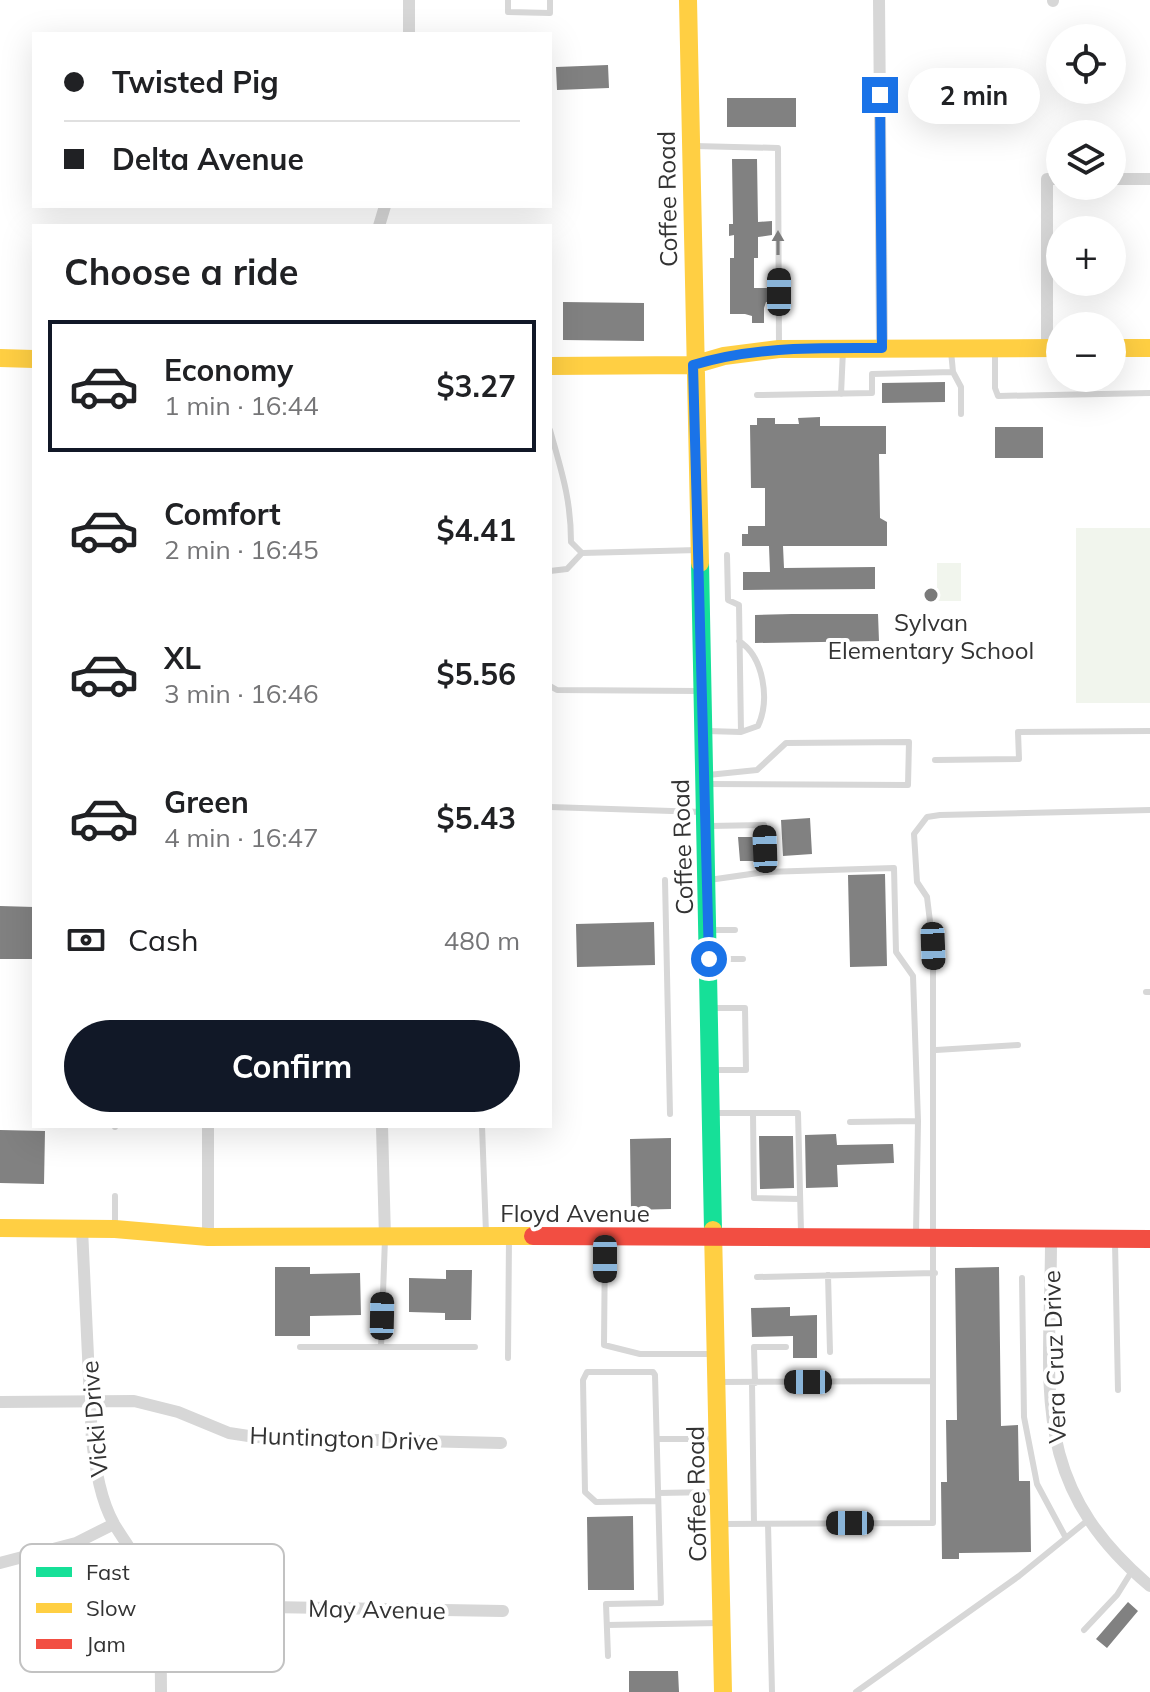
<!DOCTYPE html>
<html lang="en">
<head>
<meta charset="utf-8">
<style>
  :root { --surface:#fff; --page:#f6f6f6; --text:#202124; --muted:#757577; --line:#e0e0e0; --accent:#111827 }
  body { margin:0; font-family:Mulish,sans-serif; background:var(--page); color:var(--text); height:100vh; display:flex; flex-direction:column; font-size:30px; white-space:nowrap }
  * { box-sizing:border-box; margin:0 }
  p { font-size:26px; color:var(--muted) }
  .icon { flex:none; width:44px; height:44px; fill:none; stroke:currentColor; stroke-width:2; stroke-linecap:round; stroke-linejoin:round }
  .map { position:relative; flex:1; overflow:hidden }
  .panel { position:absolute; left:32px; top:224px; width:520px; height:904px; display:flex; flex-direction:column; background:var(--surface); border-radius:0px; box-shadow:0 8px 32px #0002 }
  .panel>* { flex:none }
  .hud { position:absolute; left:32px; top:32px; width:520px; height:176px; border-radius:0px; box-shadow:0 8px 32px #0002; display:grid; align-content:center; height:176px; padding:0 32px; background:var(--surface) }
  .buttons { position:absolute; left:1046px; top:24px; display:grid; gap:16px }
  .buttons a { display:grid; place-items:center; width:80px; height:80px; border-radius:50%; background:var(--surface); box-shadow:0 8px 32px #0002; font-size:40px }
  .end { position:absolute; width:36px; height:36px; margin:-18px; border:10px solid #1a73e8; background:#fff; box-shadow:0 0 0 4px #fff }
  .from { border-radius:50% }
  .bubble { position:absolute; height:56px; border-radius:28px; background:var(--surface); box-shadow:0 8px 32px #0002; font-size:26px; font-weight:700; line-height:56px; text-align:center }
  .car { position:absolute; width:24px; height:48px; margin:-24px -12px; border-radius:10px; box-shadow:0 0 6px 2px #0007; background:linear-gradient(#222 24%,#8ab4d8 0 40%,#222 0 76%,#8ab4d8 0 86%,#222 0) }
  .hud b { display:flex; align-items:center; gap:28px; height:76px; font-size:30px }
  .hud b+b { border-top:2px solid var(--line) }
  .hud i { width:20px; height:20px; background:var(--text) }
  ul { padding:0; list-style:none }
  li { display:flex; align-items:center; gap:24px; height:132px; margin:0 16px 12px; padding:0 16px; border:4px solid transparent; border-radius:0px }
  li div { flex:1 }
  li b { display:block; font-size:30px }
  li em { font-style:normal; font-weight:700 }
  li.selected { border-color:var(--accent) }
  li>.icon { width:72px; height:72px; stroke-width:1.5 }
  h2 { padding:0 32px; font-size:36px; line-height:96px }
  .pay { display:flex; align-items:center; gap:20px; height:88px; padding:0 32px; font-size:30px }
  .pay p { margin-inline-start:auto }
  .action { display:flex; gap:16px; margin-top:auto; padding:16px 32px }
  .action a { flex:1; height:92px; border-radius:48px; background:var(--accent); color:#fff; font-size:32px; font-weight:700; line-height:92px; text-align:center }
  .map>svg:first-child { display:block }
  .green { fill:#f1f5ed }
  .building { fill:#818181 }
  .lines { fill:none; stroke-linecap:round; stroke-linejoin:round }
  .lane { stroke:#d7d7d7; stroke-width:6 }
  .street { stroke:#d7d7d7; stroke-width:12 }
  .fast { stroke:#16e098; stroke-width:18 }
  .slow { stroke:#ffcf43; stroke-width:18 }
  .jam { stroke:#f24e42; stroke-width:18 }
  .oneway { fill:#7d7d7d }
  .route { stroke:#1a73e8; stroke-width:10 }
  .poi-dot { fill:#7a7a7a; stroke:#fff; stroke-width:3 }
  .labels { text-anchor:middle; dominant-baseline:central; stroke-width:8; stroke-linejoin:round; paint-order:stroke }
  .street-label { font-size:24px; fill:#333; stroke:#fff }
  .poi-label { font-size:24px; fill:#333; stroke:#fff }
  .key { fill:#fff; stroke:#c2c2c2; stroke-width:2 }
  .key-label { font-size:22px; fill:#333 }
</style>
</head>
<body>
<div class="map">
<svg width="1150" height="1692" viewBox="0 0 1150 1692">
  <rect width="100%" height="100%" fill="#fff"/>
  <path class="green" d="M1076,528H1150V703H1076Z
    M937,563H961V601H937Z"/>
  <path class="building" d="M608,65L609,88L557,90L556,67Z
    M727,98H796V127H727Z
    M732,159H757L758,222L772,221V235L758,237V258H754V288H773V302H766L764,308V323H752V316L745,314H730V258H734V235L729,236V224H733Z
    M563,302L644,303V341L563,340Z
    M945,382V402L882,403V383Z
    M820,417V426H886V454H879L880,518L887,522V546H783L784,568L875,567V589L743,590V572H770L769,546H742V534H748V526H765V488H751L750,425H757V418H775V424H799L798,418Z
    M995,427H1043V458H995Z
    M792,614H878L879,641L755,643V615Z
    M810,818L812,854L783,856L781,820Z
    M738,837H755L756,861H740Z
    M885,874L887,966L850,967L848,875Z
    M0,906L34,907V959H0Z
    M654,922L655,965L577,967L576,924Z
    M0,1130L45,1131L44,1184L0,1183Z
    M836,1134L837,1145L893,1144L894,1163L837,1165L838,1187L806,1188L805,1135Z
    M759,1136H793L794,1188L760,1189Z
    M671,1138V1209L631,1210L630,1139Z
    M275,1267H310V1274L360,1273L361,1315L310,1316V1336H275Z
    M999,1267L1001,1426L1018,1425L1019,1481H1030L1031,1552L959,1553V1559H942L941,1482H947L946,1420H957L955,1268Z
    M446,1270H472L471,1320H445V1313L409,1312V1278L446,1279Z
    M790,1307V1316L817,1315V1358H793V1336L752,1337L751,1308Z
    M633,1516L634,1590H588L587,1517Z
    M1128,1602L1138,1611L1107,1648L1096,1639Z
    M629,1671H678L679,1692H629Z"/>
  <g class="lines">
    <path class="lane" d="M508,0V12L550,13V0
      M694,146L778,148L779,345
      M951,351L953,372
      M995,351V388L998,396L1150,393
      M841,394L843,350
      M757,395L872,393V374L953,372L961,387V414
      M550,430C561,470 571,498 571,542L582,553
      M727,555L728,600L739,605L741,732
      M550,571L567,569L582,553L698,550
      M550,686L557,690L698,691
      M707,731L741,732L758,726C770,700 764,657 739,641
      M935,760L1019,759L1018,732L1150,731
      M706,784L908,785L909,742L786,743L757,770L708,775
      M550,807L702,812
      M709,826L764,825L765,872
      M665,880L670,1114
      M709,880L765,872L894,868L896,952L913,976L918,1121L916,1233
      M708,930H735
      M711,959H743
      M1146,992H1150
      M710,1008H745L746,1070H712
      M936,1050L1018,1045
      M713,1113H798L801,1232
      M753,1113L754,1198L800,1199
      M850,1122L918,1121
      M115,1126V1127
      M482,1126L486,1233
      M115,1196V1226
      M605,1240L604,1345L640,1354H714
      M1115,1242L1118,1390
      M828,1275L830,1352
      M757,1277L935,1273
      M1022,1278L1024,1417L1037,1484L1066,1538
      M300,1347H475
      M381,1347L385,1239
      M508,1358L509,1238
      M720,1382L932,1381
      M752,1383L754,1524
      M755,1383L754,1347H786
      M657,1439H717
      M658,1493L714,1492
      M724,1524L933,1523V946L927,897L917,882L914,834L927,817L940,815L1150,810
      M768,1524L772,1692
      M607,1625L719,1623
      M1084,1630L1117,1595L1132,1571
      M608,1656L606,1604L661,1603L655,1375L653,1372H587L583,1380L585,1492L596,1502L658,1501
      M856,1692L1019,1576L1088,1520"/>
    <path class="street" d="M409,0V34
      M879,0L882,348
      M1053,0V1
      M1112,179H1150
      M379,226L385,206
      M1047,348V179H1060
      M382,1126L385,1238
      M82,1229L92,1441C96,1469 100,1499 114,1524C126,1544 140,1561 148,1583C160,1619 161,1654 161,1692
      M208,1237V1126
      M1051,1240C1051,1386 1026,1482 1150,1586
      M0,1402L134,1401L178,1412L229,1433L255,1437L501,1443
      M0,1563L76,1543L114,1524
      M155,1605L503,1611"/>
    <path class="fast" d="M700,563L713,1230"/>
    <path class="slow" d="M688,0L700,563
      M1112,348H1150
      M0,358L34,359
      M550,366L693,365L724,356L779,349L1060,348
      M0,1228L115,1229L208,1237L533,1236
      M713,1230L723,1692"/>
    <path class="jam" d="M533,1236L1150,1239"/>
  </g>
  <defs><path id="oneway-solid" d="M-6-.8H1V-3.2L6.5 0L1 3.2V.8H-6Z" transform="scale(2)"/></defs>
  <use class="oneway" href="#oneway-solid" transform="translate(778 243) rotate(-90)"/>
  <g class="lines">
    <path class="route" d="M709,959L693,365C755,346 818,348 882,348L880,95"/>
  </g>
  <circle class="poi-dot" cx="931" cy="595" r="8"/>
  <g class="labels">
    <g class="street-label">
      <text transform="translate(667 199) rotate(-91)">Coffee Road</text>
      <text transform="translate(682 847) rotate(-92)">Coffee Road</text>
      <text x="575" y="1213">Floyd Avenue</text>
      <text transform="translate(1054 1357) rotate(-92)">Vera Cruz Drive</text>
      <text transform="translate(94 1419) rotate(-95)">Vicki Drive</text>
      <text transform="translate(344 1438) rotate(2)">Huntington Drive</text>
      <text transform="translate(696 1494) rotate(-91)">Coffee Road</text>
      <text transform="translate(377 1609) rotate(1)">May Avenue</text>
    </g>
    <g class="poi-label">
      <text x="931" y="622">Sylvan<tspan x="931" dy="28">Elementary School</tspan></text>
    </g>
  </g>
  <rect x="20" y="1544" width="264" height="128" rx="12" class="key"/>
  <rect x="36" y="1567" width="36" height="10" fill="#16e098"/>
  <rect x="36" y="1603" width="36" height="10" fill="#ffcf43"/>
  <rect x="36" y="1639" width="36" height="10" fill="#f24e42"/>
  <g class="key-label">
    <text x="86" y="1580">Fast</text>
    <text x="86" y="1616">Slow</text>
    <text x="86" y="1652">Jam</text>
  </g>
</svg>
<div class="buttons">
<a><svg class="icon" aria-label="locate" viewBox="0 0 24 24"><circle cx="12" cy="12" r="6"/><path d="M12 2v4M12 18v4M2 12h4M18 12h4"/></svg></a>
<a><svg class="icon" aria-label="layers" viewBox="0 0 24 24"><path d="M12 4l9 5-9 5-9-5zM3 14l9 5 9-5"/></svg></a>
<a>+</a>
<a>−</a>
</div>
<i class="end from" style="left:709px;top:959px"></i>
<i class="end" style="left:880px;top:95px"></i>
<div class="bubble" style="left:908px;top:68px;width:132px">2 min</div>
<i class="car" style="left:779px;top:292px;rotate:0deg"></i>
<i class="car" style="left:765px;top:849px;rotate:358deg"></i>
<i class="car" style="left:933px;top:946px;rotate:178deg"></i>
<i class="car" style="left:605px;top:1259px;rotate:180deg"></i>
<i class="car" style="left:382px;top:1316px;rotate:1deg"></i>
<i class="car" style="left:808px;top:1382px;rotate:270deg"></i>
<i class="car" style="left:850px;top:1523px;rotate:270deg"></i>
<div class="hud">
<b><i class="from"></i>Twisted Pig</b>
<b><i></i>Delta Avenue</b>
</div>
<section class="panel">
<h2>Choose a ride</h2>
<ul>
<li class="selected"><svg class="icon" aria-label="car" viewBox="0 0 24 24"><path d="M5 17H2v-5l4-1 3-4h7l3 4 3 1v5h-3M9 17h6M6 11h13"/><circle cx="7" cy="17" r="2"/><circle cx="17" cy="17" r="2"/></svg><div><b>Economy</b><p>1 min · 16:44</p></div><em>$3.27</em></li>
<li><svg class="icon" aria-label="car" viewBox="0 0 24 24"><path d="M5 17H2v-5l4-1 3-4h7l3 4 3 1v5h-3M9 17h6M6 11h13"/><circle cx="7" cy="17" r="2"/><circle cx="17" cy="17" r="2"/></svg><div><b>Comfort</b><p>2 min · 16:45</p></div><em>$4.41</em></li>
<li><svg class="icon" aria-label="car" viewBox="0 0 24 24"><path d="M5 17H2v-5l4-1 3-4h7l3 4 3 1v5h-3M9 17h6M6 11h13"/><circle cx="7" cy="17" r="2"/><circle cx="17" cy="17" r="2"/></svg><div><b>XL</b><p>3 min · 16:46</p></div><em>$5.56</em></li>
<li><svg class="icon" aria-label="car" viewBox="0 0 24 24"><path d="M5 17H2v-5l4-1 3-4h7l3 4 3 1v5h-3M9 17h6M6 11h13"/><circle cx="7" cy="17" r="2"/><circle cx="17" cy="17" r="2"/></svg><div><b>Green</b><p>4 min · 16:47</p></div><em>$5.43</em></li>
</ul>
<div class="pay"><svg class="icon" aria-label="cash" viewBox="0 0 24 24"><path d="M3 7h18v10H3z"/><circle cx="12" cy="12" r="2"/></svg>Cash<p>480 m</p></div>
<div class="action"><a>Confirm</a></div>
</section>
</div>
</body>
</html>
